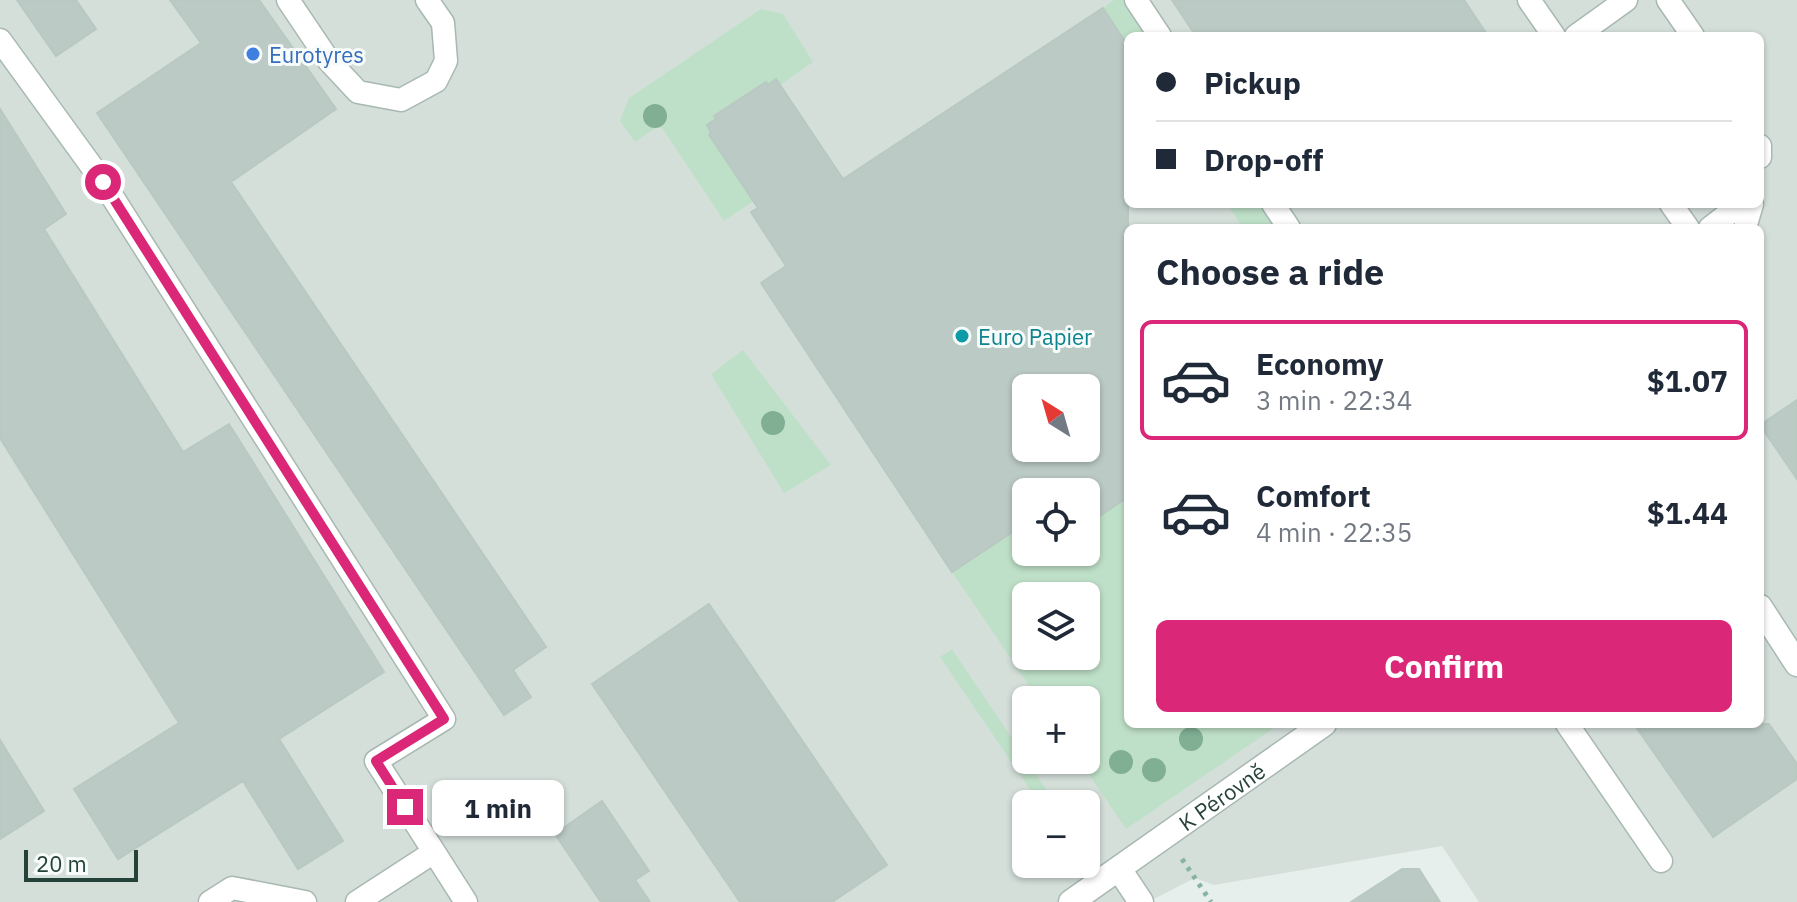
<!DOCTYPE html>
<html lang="en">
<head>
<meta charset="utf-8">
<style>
  :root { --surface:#fff; --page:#f6f6f7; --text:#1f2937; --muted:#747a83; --line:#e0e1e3; --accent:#db2777 }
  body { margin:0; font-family:"IBM Plex Sans",sans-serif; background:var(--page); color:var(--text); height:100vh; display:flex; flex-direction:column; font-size:30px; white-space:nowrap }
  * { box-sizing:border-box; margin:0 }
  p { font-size:26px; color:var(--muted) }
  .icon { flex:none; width:44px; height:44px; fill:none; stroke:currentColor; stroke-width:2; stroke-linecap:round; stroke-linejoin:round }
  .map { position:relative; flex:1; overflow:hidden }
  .sheet { position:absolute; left:1124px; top:224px; width:640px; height:504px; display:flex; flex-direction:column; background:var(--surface); border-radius:12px; box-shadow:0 2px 6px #0004 }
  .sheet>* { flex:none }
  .hud { position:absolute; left:1124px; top:32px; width:640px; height:176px; border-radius:12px; box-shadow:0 2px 6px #0004; display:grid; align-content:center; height:176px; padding:0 32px; background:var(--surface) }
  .needle { width:52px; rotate:323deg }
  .tools { position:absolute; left:1012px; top:374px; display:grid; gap:16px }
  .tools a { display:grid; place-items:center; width:88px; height:88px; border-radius:12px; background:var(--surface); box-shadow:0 2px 6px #0004; font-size:40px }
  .scale { position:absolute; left:24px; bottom:20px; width:114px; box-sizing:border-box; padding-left:8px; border:4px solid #24423a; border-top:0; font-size:22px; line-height:28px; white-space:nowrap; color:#24423a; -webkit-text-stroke:6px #f7fbf9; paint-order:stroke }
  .end { position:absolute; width:36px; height:36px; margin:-18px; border:10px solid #db2777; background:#fff; box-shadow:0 0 0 4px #fff }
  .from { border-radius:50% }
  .bubble { position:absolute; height:56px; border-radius:12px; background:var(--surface); box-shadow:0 2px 6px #0004; font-size:26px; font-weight:700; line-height:56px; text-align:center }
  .hud b { display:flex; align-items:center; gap:28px; height:76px; font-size:30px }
  .hud b+b { border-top:2px solid var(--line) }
  .hud i { width:20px; height:20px; background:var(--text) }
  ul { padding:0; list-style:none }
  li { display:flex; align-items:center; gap:24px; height:120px; margin:0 16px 12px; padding:0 16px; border:4px solid transparent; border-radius:12px }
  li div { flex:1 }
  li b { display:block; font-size:30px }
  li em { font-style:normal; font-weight:700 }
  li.active { border-color:var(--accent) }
  li>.icon { width:72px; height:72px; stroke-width:1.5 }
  h2 { padding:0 32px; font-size:36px; line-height:96px }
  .primary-button { display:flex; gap:16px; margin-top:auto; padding:16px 32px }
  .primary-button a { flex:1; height:92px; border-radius:12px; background:var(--accent); color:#fff; font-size:32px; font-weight:700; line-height:92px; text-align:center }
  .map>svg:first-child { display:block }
  .built { fill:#d4dfda; fill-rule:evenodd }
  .green { fill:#bfe0c8; fill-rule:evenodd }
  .building { fill:#bbcac4; stroke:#b8c9c2; stroke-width:2; fill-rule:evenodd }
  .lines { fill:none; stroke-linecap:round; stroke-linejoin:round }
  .lane-casing { stroke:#a8b8b2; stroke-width:25 }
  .street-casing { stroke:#a8b8b2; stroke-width:27 }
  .path { stroke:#86b3a5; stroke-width:5; stroke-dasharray:4 6; stroke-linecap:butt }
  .lane { stroke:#fff; stroke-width:22 }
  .street { stroke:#fff; stroke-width:24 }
  .tree { fill:#80af93 }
  .route { stroke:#db2777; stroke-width:10 }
  .shop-dot { fill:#3f7fe0; stroke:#f7fbf9; stroke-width:3 }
  .culture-dot { fill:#0f9aa8; stroke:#f7fbf9; stroke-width:3 }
  .labels { text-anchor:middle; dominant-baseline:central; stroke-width:6; stroke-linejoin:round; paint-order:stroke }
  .shop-label { font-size:22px; fill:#366cbe; stroke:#f7fbf9; text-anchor:start }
  .culture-label { font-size:22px; fill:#0d838f; stroke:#f7fbf9; text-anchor:start }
  .street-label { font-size:22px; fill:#24423a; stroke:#f7fbf9 }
</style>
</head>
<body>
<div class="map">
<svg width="1797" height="902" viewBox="0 0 1797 902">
  <rect width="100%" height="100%" fill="#e6efeb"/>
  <path class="built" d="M0,0H1797V902H1479L1442,846L1214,885L1195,878L1148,902H0ZM1128,36H1760V204H1128ZM1128,228H1760V724H1128ZM1026,388H1086V448H1026ZM1026,492H1086V552H1026ZM1026,596H1086V656H1026ZM1026,700H1086V760H1026ZM1026,804H1086V864H1026Z"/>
  <path class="green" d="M1114,0H1125L1149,36H1128V46L1103,8Z
    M761,9L783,14L813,62L715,131L761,196L724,221L660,125L635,142L620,121L629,98Z
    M1227,204H1260L1276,228H1243Z
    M743,350L831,465L784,493L711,374Z
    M1128,497V724H1280L1126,829L1079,760H1086V700H1039L952,572L1026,523V552H1086V506L1095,519ZM1026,596H1086V656H1026Z
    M952,649L1056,804H1040L940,657Z"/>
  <path class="building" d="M17,0H76L96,29L56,56Z
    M170,0H259L336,109L231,182L546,647L513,670L531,697L504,715L97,113L201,43Z
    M1172,0H1464L1488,36H1196Z
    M1103,8L1128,46V497L1095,519L1086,506V492H1026V523L952,572L761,283L786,266L751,212L758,208L709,135L711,133L707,125L716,119L714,116L766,82L768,85L776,79L843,179ZM1026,388H1086V448H1026Z
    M0,109L66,214L44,229L183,452L229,424L384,672L279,739L343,841L298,869L243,781L118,859L74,789L179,723L0,438Z
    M1797,400V479L1760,425Z
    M709,604L887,865L832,902H740L592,684Z
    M1634,724H1769L1797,764V779L1713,837Z
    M0,740L44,811L0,839Z
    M602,801L649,871L635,880L650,902H601L555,834Z
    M1402,869H1419L1440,902H1351Z"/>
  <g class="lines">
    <defs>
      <path id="lane" d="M288,0L329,61L358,92L401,100L436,81L446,61L443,23L427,0
        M1136,0L1160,36
        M1529,0L1554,36
        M1668,0L1693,36
        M1576,36L1626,0
        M0,40L103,182L444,719L376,761L466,902
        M1760,146V157
        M1273,204L1289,228
        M1671,204L1688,228
        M1710,228L1741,204
        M1745,228L1752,204
        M1567,724L1661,861
        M210,902L232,888L305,902
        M357,902L434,852"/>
      <g id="street">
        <path d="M1760,607L1797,664"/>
        <path d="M1119,869L1141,902"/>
        <path id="s1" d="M1071,902L1324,724"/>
      </g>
    </defs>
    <use href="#lane" class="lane-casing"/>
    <use href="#street" class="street-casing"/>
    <path class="path" d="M1182,859L1211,902"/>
    <use href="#lane" class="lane"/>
    <use href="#street" class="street"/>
  </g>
  <g class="tree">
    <circle cx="655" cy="116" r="12"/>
    <circle cx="773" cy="423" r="12"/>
    <circle cx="1191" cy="739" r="12"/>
    <circle cx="1121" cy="762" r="12"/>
    <circle cx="1154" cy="770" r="12"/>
  </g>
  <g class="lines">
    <path class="route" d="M103,182L444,719L376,761L405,807"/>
  </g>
  <circle class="shop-dot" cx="253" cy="54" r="8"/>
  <circle class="culture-dot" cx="962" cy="336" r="8"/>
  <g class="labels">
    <g class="shop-label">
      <text x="269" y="54">Eurotyres</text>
    </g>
    <g class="culture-label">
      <text x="978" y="336">Euro Papier</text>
    </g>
    <g class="street-label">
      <text stroke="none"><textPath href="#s1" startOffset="184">K Pérovně</textPath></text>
    </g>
  </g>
</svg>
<div class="tools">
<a><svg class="needle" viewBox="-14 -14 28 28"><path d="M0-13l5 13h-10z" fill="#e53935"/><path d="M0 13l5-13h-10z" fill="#747a83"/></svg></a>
<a><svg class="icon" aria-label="locate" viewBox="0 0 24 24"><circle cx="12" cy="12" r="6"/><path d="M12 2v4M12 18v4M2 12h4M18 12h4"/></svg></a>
<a><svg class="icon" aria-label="layers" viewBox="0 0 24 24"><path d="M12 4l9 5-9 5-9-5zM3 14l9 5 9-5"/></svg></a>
<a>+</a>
<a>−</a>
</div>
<div class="scale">20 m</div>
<i class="end from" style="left:103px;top:182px"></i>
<i class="end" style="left:405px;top:807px"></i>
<div class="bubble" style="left:432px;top:780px;width:132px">1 min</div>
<div class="hud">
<b><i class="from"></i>Pickup</b>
<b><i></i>Drop-off</b>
</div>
<section class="sheet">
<h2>Choose a ride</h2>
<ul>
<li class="active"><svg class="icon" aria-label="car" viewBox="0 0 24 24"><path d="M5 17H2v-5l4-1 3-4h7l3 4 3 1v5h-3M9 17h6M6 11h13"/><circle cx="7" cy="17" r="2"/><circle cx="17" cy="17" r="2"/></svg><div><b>Economy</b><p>3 min · 22:34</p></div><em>$1.07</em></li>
<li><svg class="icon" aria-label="car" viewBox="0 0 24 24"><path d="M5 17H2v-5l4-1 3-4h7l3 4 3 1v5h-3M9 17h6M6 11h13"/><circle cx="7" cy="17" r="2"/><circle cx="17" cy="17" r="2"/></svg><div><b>Comfort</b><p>4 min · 22:35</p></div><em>$1.44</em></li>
</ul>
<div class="primary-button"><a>Confirm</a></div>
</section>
</div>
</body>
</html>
